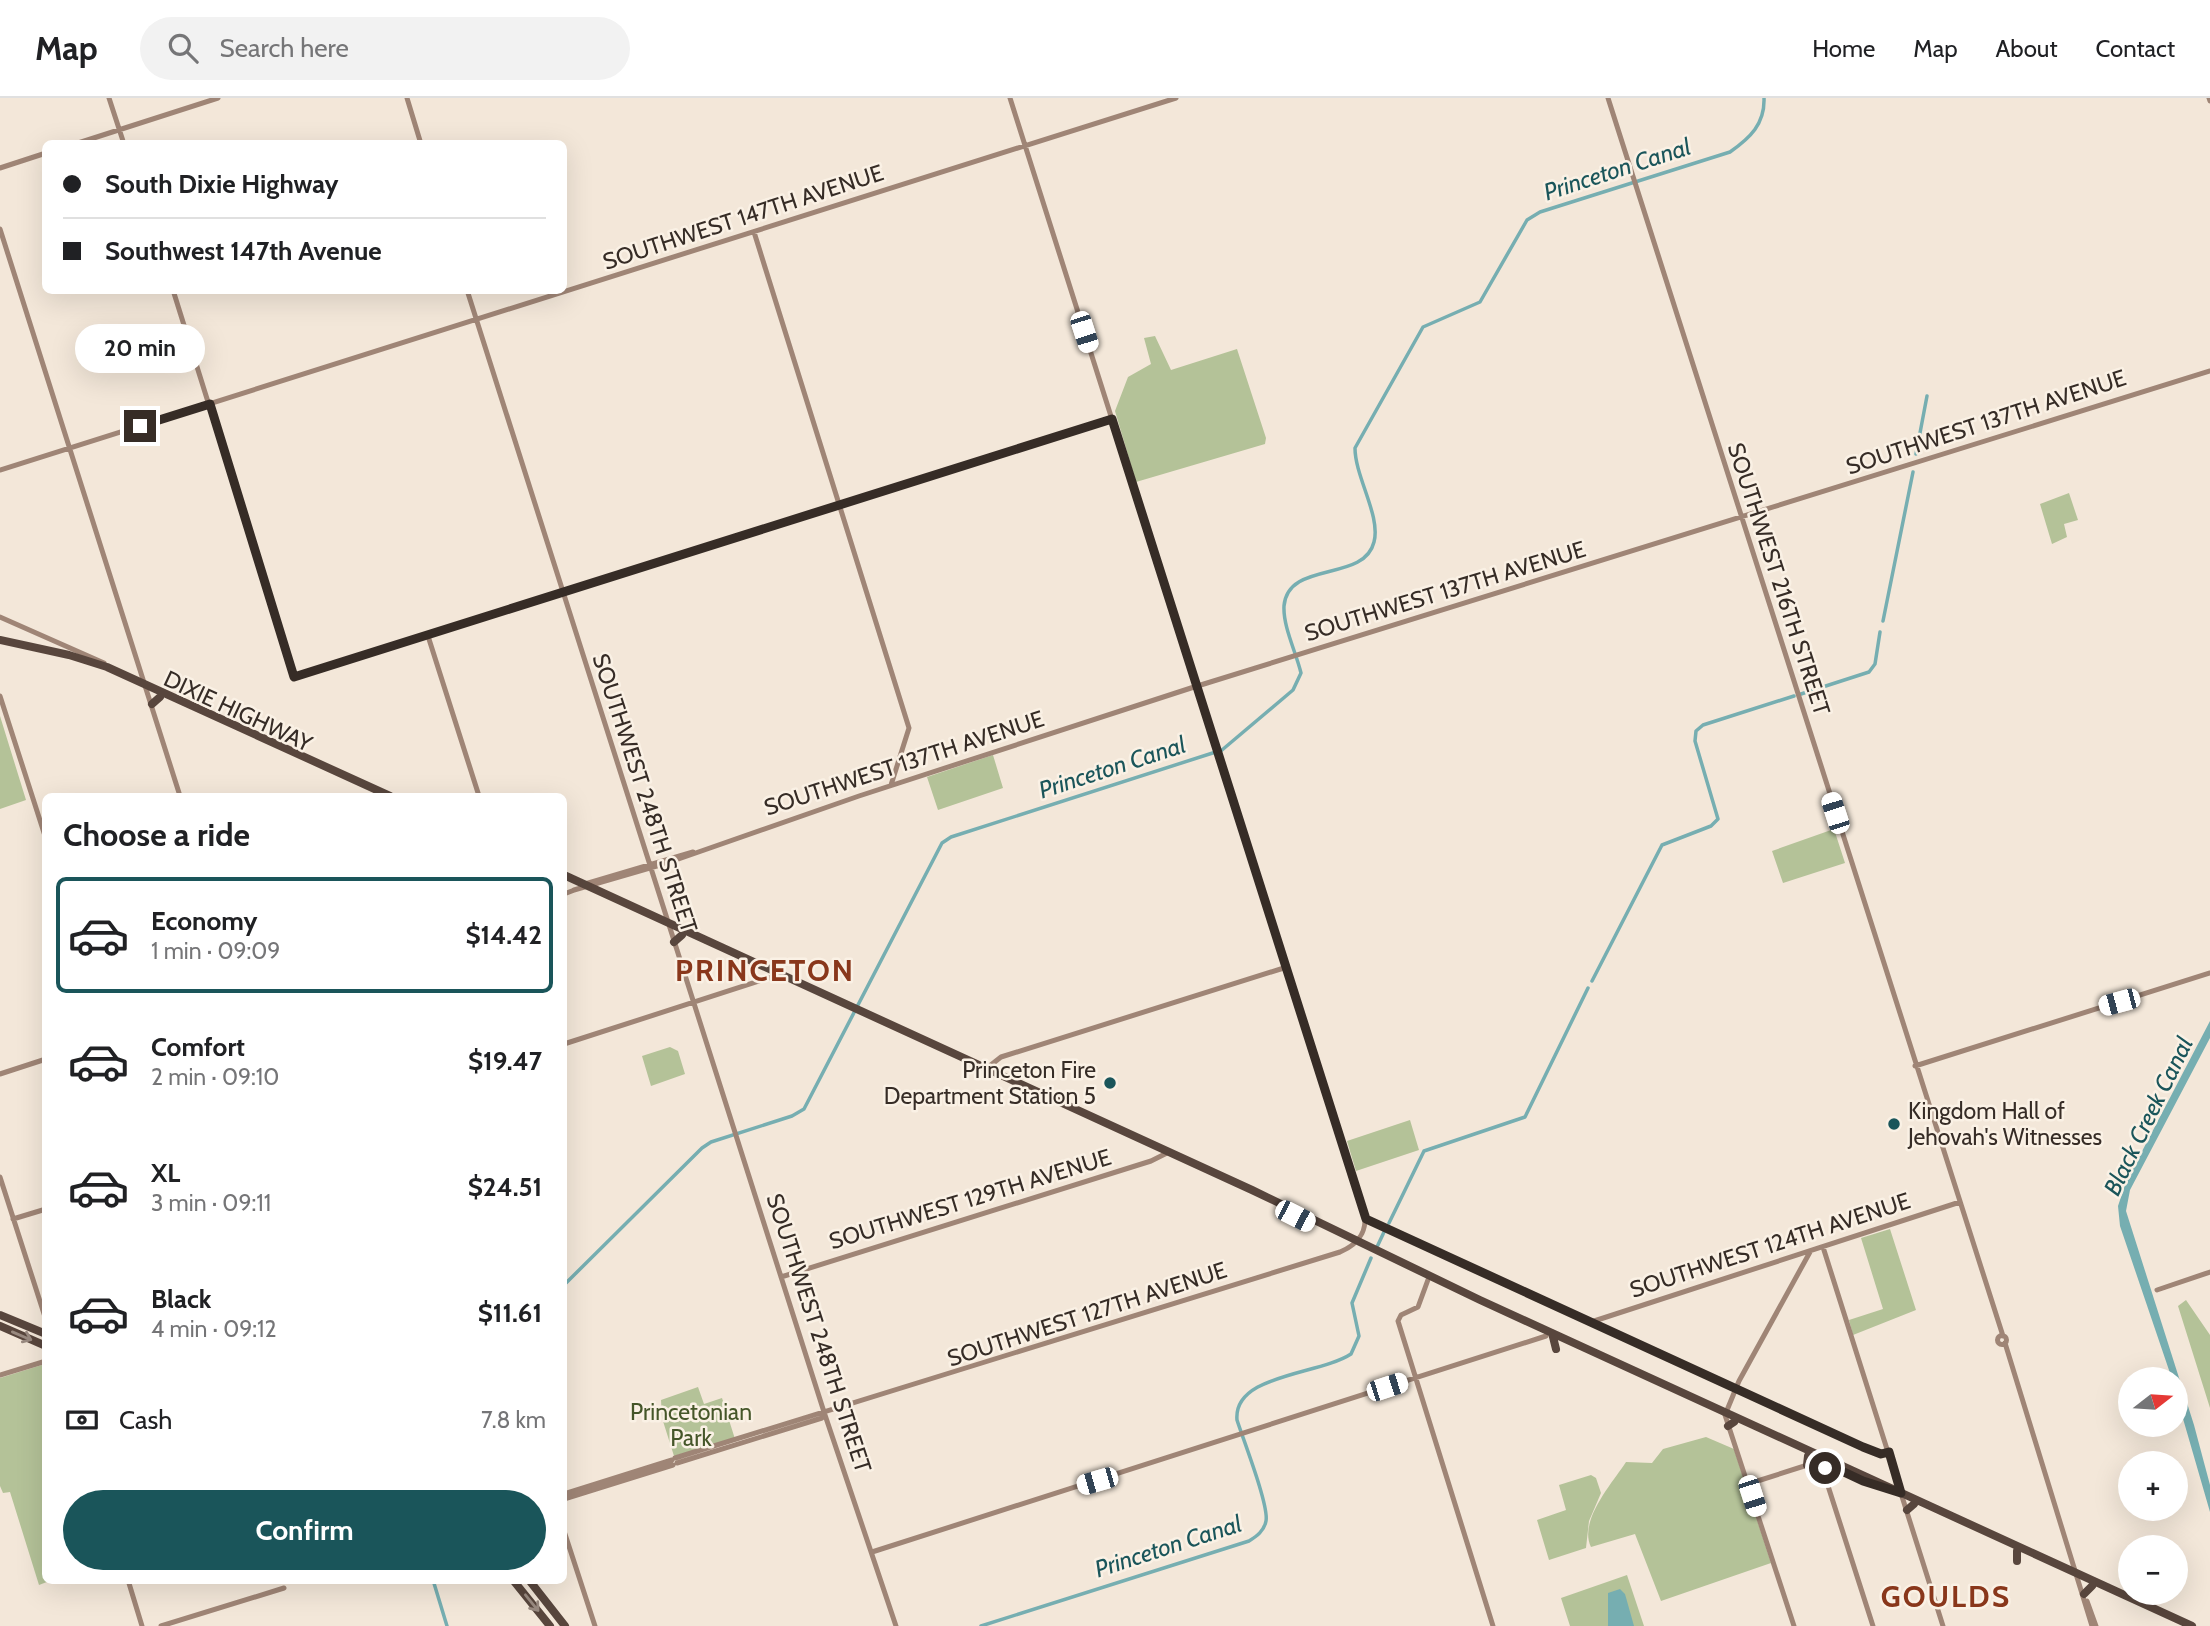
<!DOCTYPE html>
<html lang="en">
<head>
<meta charset="utf-8">
<style>
  :root { --surface:#fff; --page:#f2f2f2; --text:#202124; --muted:#757577; --line:#e0e0e0; --accent:#1a555a }
  body { margin:0; font-family:Cabin,sans-serif; background:var(--page); color:var(--text); height:100vh; display:flex; flex-direction:column; font-size:26px; white-space:nowrap }
  * { box-sizing:border-box; margin:0 }
  p { font-size:23px; color:var(--muted) }
  .icon { flex:none; width:38px; height:38px; fill:none; stroke:currentColor; stroke-width:2; stroke-linecap:round; stroke-linejoin:round }
  .map { position:relative; flex:1; overflow:hidden }
  .side { position:absolute; left:42px; top:695px; width:525px; height:791px; display:flex; flex-direction:column; background:var(--surface); border-radius:10px; box-shadow:0 7px 28px #0002 }
  .side>* { flex:none }
  .guide { position:absolute; left:42px; top:42px; width:525px; height:154px; border-radius:10px; box-shadow:0 7px 28px #0002; display:grid; align-content:center; height:154px; padding:0 21px; background:var(--surface) }
  .needle { width:46px; rotate:73deg }
  .controls { position:absolute; left:2118px; top:1269px; display:grid; gap:14px }
  .controls a { display:grid; place-items:center; width:70px; height:70px; border-radius:50%; background:var(--surface); box-shadow:0 7px 28px #0002; font-size:35px }
  .end { position:absolute; width:32px; height:32px; margin:-16px; border:9px solid #362c26; background:#fff; box-shadow:0 0 0 4px #fff }
  .from { border-radius:50% }
  .bubble { position:absolute; height:49px; border-radius:24px; background:var(--surface); box-shadow:0 7px 28px #0002; font-size:23px; font-weight:800; line-height:49px; text-align:center }
  .car { position:absolute; width:21px; height:42px; margin:-21px -10px; border-radius:9px; box-shadow:0 0 5px 2px #0007; background:linear-gradient(#fff 24%,#345 0 40%,#fff 0 76%,#345 0 86%,#fff 0) }
  .guide b { display:flex; align-items:center; gap:24px; height:66px; font-size:26px }
  .guide b+b { border-top:2px solid var(--line) }
  .guide i { width:18px; height:18px; background:var(--text) }
  ul { padding:0; list-style:none }
  li { display:flex; align-items:center; gap:21px; height:116px; margin:0 14px 10px; padding:0 7px; border:4px solid transparent; border-radius:10px }
  li div { flex:1 }
  li b { display:block; font-size:26px }
  li em { font-style:normal; font-weight:800 }
  li.on { border-color:var(--accent) }
  li>.icon { width:63px; height:63px; stroke-width:1.5 }
  h2 { padding:0 21px; font-size:32px; line-height:84px }
  .pay { display:flex; align-items:center; gap:18px; height:77px; padding:0 21px; font-size:26px }
  .pay p { margin-inline-start:auto }
  .cta { display:flex; gap:14px; margin-top:auto; padding:14px 21px }
  .cta a { flex:1; height:80px; border-radius:42px; background:var(--accent); color:#fff; font-size:28px; font-weight:800; line-height:80px; text-align:center }
  header { display:flex; align-items:center; gap:42px; box-sizing:border-box; height:98px; padding:0 35px; background:var(--surface); border-bottom:2px solid var(--line) }
  header strong { font-size:33px }
  nav { display:flex; gap:38px; margin-inline-start:auto; font-size:24px }
  .search { width:490px; height:63px; background:var(--page); display:flex; align-items:center; gap:18px; box-sizing:border-box; padding:0 24px; border-radius:38px; color:var(--muted); font-size:26px }
  .map>svg:first-child { display:block }
  .green { fill:#b4c298 }
  .water { fill:#76aeb1 }
  .lines { fill:none; stroke-linecap:round; stroke-linejoin:round }
  .canal { stroke:#76aeb1; stroke-width:3.5 }
  .secondary { stroke:#9f8576; stroke-width:5 }
  .highway { stroke:#58463d; stroke-width:8 }
  .oneway { stroke:#998a80 }
  .route { stroke:#362c26; stroke-width:9 }
  .poi-dot { fill:#1a555a; stroke:#faf1e5; stroke-width:2.5 }
  .labels { text-anchor:middle; dominant-baseline:central; stroke-width:5; stroke-linejoin:round; paint-order:stroke }
  .street-label { font-size:23px; fill:#362c26; stroke:#faf1e5 }
  .poi-label { font-size:23px; fill:#362c26; stroke:#faf1e5; text-anchor:end }
  .park-label { font-size:23px; fill:#455629; stroke:#faf1e5 }
  .water-label { font-size:24px; font-style:italic; fill:#1a555a; stroke:#faf1e5 }
  .district-label { font-size:30px; font-weight:bold; letter-spacing:2px; fill:#89371b; stroke:#faf1e5 }
</style>
</head>
<body>
<header>
<strong>Map</strong>
<div class="search"><svg class="icon" aria-label="search" viewBox="0 0 24 24"><circle cx="10" cy="10" r="6"/><path d="M15 15l6 6"/></svg>Search here</div>
<nav><a>Home</a><a>Map</a><a>About</a><a>Contact</a></nav>
</header>
<div class="map">
<svg width="2210" height="1528" viewBox="0 0 2210 1528">
  <rect width="100%" height="100%" fill="#f3e7d9"/>
  <path class="green" d="M1155,238L1171,272L1237,251L1266,340L1265,346L1136,384L1115,313L1128,279L1151,266L1144,240Z
    M2069,395L2078,422L2064,426L2067,439L2052,446L2040,406Z
    M0,618L26,702L0,711Z
    M993,657L1003,690L938,712L927,679Z
    M1834,731L1845,765L1783,785L1772,753Z
    M670,949L678,953L685,976L651,988L642,958Z
    M1410,1022L1419,1052L1356,1073L1347,1043Z
    M1890,1131L1916,1212L1853,1237L1849,1222L1883,1211L1861,1140Z
    M2186,1202L2210,1237V1310L2178,1208Z
    M45,1266L46,1482H52L39,1487L10,1394L3,1395L0,1388V1280Z
    M698,1289L704,1306L722,1300L735,1341L674,1358L662,1320L661,1302Z
    M1706,1339L1734,1351L1771,1465L1661,1503L1635,1436L1591,1449C1578,1423 1613,1384 1626,1364L1652,1365L1663,1351Z
    M1591,1377L1596,1380L1601,1395L1589,1423L1586,1450L1549,1462L1537,1422L1566,1412L1559,1387Z
    M1627,1477L1644,1528H1570L1561,1500Z"/>
  <path class="water" d="M2210,923V940L2130,1092L2126,1113L2194,1327L2210,1387V1414L2175,1293V1281H2172L2120,1128L2118,1108L2126,1084Z
    M1620,1491L1625,1496L1634,1528H1608V1495Z"/>
  <g class="lines">
    <path class="canal" d="M1916,356L1927,298
      M1883,523L1913,374
      M1801,596L1869,574L1875,566L1880,534
      M1592,883L1662,747L1711,728L1718,721L1695,643L1696,633L1703,627L1794,598
      M1389,1125L1424,1053L1525,1019L1588,890
      M1377,1149L1384,1134
      M564,1187L702,1050L711,1044L792,1018L804,1011L942,745L951,739L1222,652L1293,592L1301,575C1296,554 1283,529 1284,508C1288,462 1364,485 1374,444C1381,418 1355,379 1355,350L1423,229L1480,204L1527,122L1540,114L1730,54C1750,40 1765,26 1764,0
      M433,1482L447,1528
      M981,1528L1249,1443C1257,1438 1264,1433 1266,1423C1269,1407 1243,1341 1237,1322C1233,1276 1319,1277 1351,1256L1359,1238L1352,1205L1371,1160"/>
    <path class="secondary" d="M109,0L124,46
      M407,0L421,46
      M1010,0L1362,1109
      M1608,0L2003,1238
      M2209,0L2210,3
      M75,46L218,0
      M0,70L46,55
      M0,131L180,698
      M754,134L909,630L891,687
      M173,192L294,579L1112,321
      M467,192L824,1314L896,1528
      M0,372L1176,0
      M0,519L104,565
      M428,538L479,698
      M0,598L46,741
      M585,786L693,754
      M574,792L667,765L859,698L1191,590L2210,273
      M564,796L577,791
      M564,946L781,876
      M1915,968L2210,875
      M987,970L1001,959L1287,869
      M0,976L46,961
      M0,1079L46,1222
      M13,1121L46,1111
      M1366,1121L1875,1354H1889
      M1823,1149L1943,1528
      M781,1179L1151,1063L1169,1054
      M1429,1179L1418,1209L1401,1217L1398,1223L1493,1528
      M2157,1192L2210,1174
      M1591,1224L1960,1104
      M1997.5 1242a4.5 4.5 0 1 1 9 0a4.5 4.5 0 1 1-9 0Z
      M2005,1245L2092,1528
      M0,1277L46,1263
      M675,1360L1340,1154C1361,1145 1370,1129 1362,1107
      M677,1365L822,1320L824,1316
      M1748,1386L1820,1363L1873,1528
      M564,1396L672,1362
      M564,1401L673,1367
      M564,1433L595,1528
      M872,1454L1546,1238
      M128,1482L142,1528
      M2087,1503L2096,1528
      M161,1528L284,1490
      M1794,1528L1725,1317L1739,1283L1810,1154"/>
    <path class="highway" d="M0,542L69,557L107,569L390,698
      M152,606L160,599
      M564,777L1252,1092L1480,1202L2192,1528
      M674,844L682,837
      M0,1217L46,1236
      M0,1228L46,1248
      M1552,1235L1556,1251
      M1728,1328L1734,1324
      M1807,1367L1808,1358
      M1823,1372L1829,1367
      M1907,1412L1914,1406
      M2017,1453V1463
      M513,1482L550,1528
      M529,1482L565,1528
      M2084,1496L2092,1488"/>
  </g>
  <defs><path id="oneway-shaft" d="M-6 0H5M1.5-3L5.5 0L1.5 3" fill="none" stroke-width="1.6" stroke-linecap="round" stroke-linejoin="round" transform="scale(1.75)"/></defs>
  <g class="oneway">
    <use href="#oneway-shaft" transform="translate(22 1238) rotate(23)"/>
    <use href="#oneway-shaft" transform="translate(532 1505) rotate(51)"/>
  </g>
  <g class="lines">
    <path class="route" d="M140,328L210,306L294,579L1112,321L1366,1121L1863,1349L1881,1356L1889,1354L1901,1395L1863,1383L1829,1367L1825,1370"/>
  </g>
  <g class="poi-dot">
    <circle cx="1110" cy="985" r="7"/>
    <circle cx="1894" cy="1026" r="7"/>
  </g>
  <g class="labels">
    <g class="street-label">
      <text transform="translate(743 119) rotate(-18)">SOUTHWEST 147TH AVENUE</text>
      <text transform="translate(1986 324) rotate(-18)">SOUTHWEST 137TH AVENUE</text>
      <text transform="translate(1779 481) rotate(72)">SOUTHWEST 216TH STREET</text>
      <text transform="translate(1445 493) rotate(-17)">SOUTHWEST 137TH AVENUE</text>
      <text transform="translate(238 613) rotate(25)">DIXIE HIGHWAY</text>
      <text transform="translate(904 665) rotate(-18)">SOUTHWEST 137TH AVENUE</text>
      <text transform="translate(645 695) rotate(72)">SOUTHWEST 248TH STREET</text>
      <text transform="translate(970 1101) rotate(-17)">SOUTHWEST 129TH AVENUE</text>
      <text transform="translate(1770 1147) rotate(-18)">SOUTHWEST 124TH AVENUE</text>
      <text transform="translate(1087 1216) rotate(-18)">SOUTHWEST 127TH AVENUE</text>
      <text transform="translate(819 1235) rotate(72)">SOUTHWEST 248TH STREET</text>
    </g>
    <g class="poi-label">
      <text x="1096" y="972">Princeton Fire<tspan x="1096" dy="26">Department Station 5</tspan></text>
      <text x="1908" y="1013" text-anchor="start">Kingdom Hall of<tspan x="1908" dy="26">Jehovah's Witnesses</tspan></text>
    </g>
    <g class="park-label">
      <text x="691" y="1314">Princetonian<tspan x="691" dy="26">Park</tspan></text>
    </g>
    <g class="water-label">
      <text transform="translate(1617 71) rotate(-18)">Princeton Canal</text>
      <text transform="translate(1112 669) rotate(-18)">Princeton Canal</text>
      <text transform="translate(2148 1018) rotate(-64)">Black Creek Canal</text>
      <text transform="translate(1168 1448) rotate(-18)">Princeton Canal</text>
    </g>
    <g class="district-label">
      <text x="765" y="872">PRINCETON</text>
      <text x="1946" y="1498">GOULDS</text>
    </g>
  </g>
</svg>
<div class="controls">
<a><svg class="needle" viewBox="-14 -14 28 28"><path d="M0-13l5 13h-10z" fill="#e53935"/><path d="M0 13l5-13h-10z" fill="#757577"/></svg></a>
<a>+</a>
<a>−</a>
</div>
<i class="end from" style="left:1825px;top:1370px"></i>
<i class="end" style="left:140px;top:328px"></i>
<div class="bubble" style="left:75px;top:226px;width:130px">20 min</div>
<i class="car" style="left:1084px;top:234px;rotate:162deg"></i>
<i class="car" style="left:1835px;top:715px;rotate:342deg"></i>
<i class="car" style="left:2119px;top:904px;rotate:255deg"></i>
<i class="car" style="left:1295px;top:1118px;rotate:117deg"></i>
<i class="car" style="left:1387px;top:1289px;rotate:72deg"></i>
<i class="car" style="left:1097px;top:1383px;rotate:254deg"></i>
<i class="car" style="left:1752px;top:1398px;rotate:162deg"></i>
<div class="guide">
<b><i class="from"></i>South Dixie Highway</b>
<b><i></i>Southwest 147th Avenue</b>
</div>
<section class="side">
<h2>Choose a ride</h2>
<ul>
<li class="on"><svg class="icon" aria-label="car" viewBox="0 0 24 24"><path d="M5 17H2v-5l4-1 3-4h7l3 4 3 1v5h-3M9 17h6M6 11h13"/><circle cx="7" cy="17" r="2"/><circle cx="17" cy="17" r="2"/></svg><div><b>Economy</b><p>1 min · 09:09</p></div><em>$14.42</em></li>
<li><svg class="icon" aria-label="car" viewBox="0 0 24 24"><path d="M5 17H2v-5l4-1 3-4h7l3 4 3 1v5h-3M9 17h6M6 11h13"/><circle cx="7" cy="17" r="2"/><circle cx="17" cy="17" r="2"/></svg><div><b>Comfort</b><p>2 min · 09:10</p></div><em>$19.47</em></li>
<li><svg class="icon" aria-label="car" viewBox="0 0 24 24"><path d="M5 17H2v-5l4-1 3-4h7l3 4 3 1v5h-3M9 17h6M6 11h13"/><circle cx="7" cy="17" r="2"/><circle cx="17" cy="17" r="2"/></svg><div><b>XL</b><p>3 min · 09:11</p></div><em>$24.51</em></li>
<li><svg class="icon" aria-label="car" viewBox="0 0 24 24"><path d="M5 17H2v-5l4-1 3-4h7l3 4 3 1v5h-3M9 17h6M6 11h13"/><circle cx="7" cy="17" r="2"/><circle cx="17" cy="17" r="2"/></svg><div><b>Black</b><p>4 min · 09:12</p></div><em>$11.61</em></li>
</ul>
<div class="pay"><svg class="icon" aria-label="cash" viewBox="0 0 24 24"><path d="M3 7h18v10H3z"/><circle cx="12" cy="12" r="2"/></svg>Cash<p>7.8 km</p></div>
<div class="cta"><a>Confirm</a></div>
</section>
</div>
</body>
</html>
